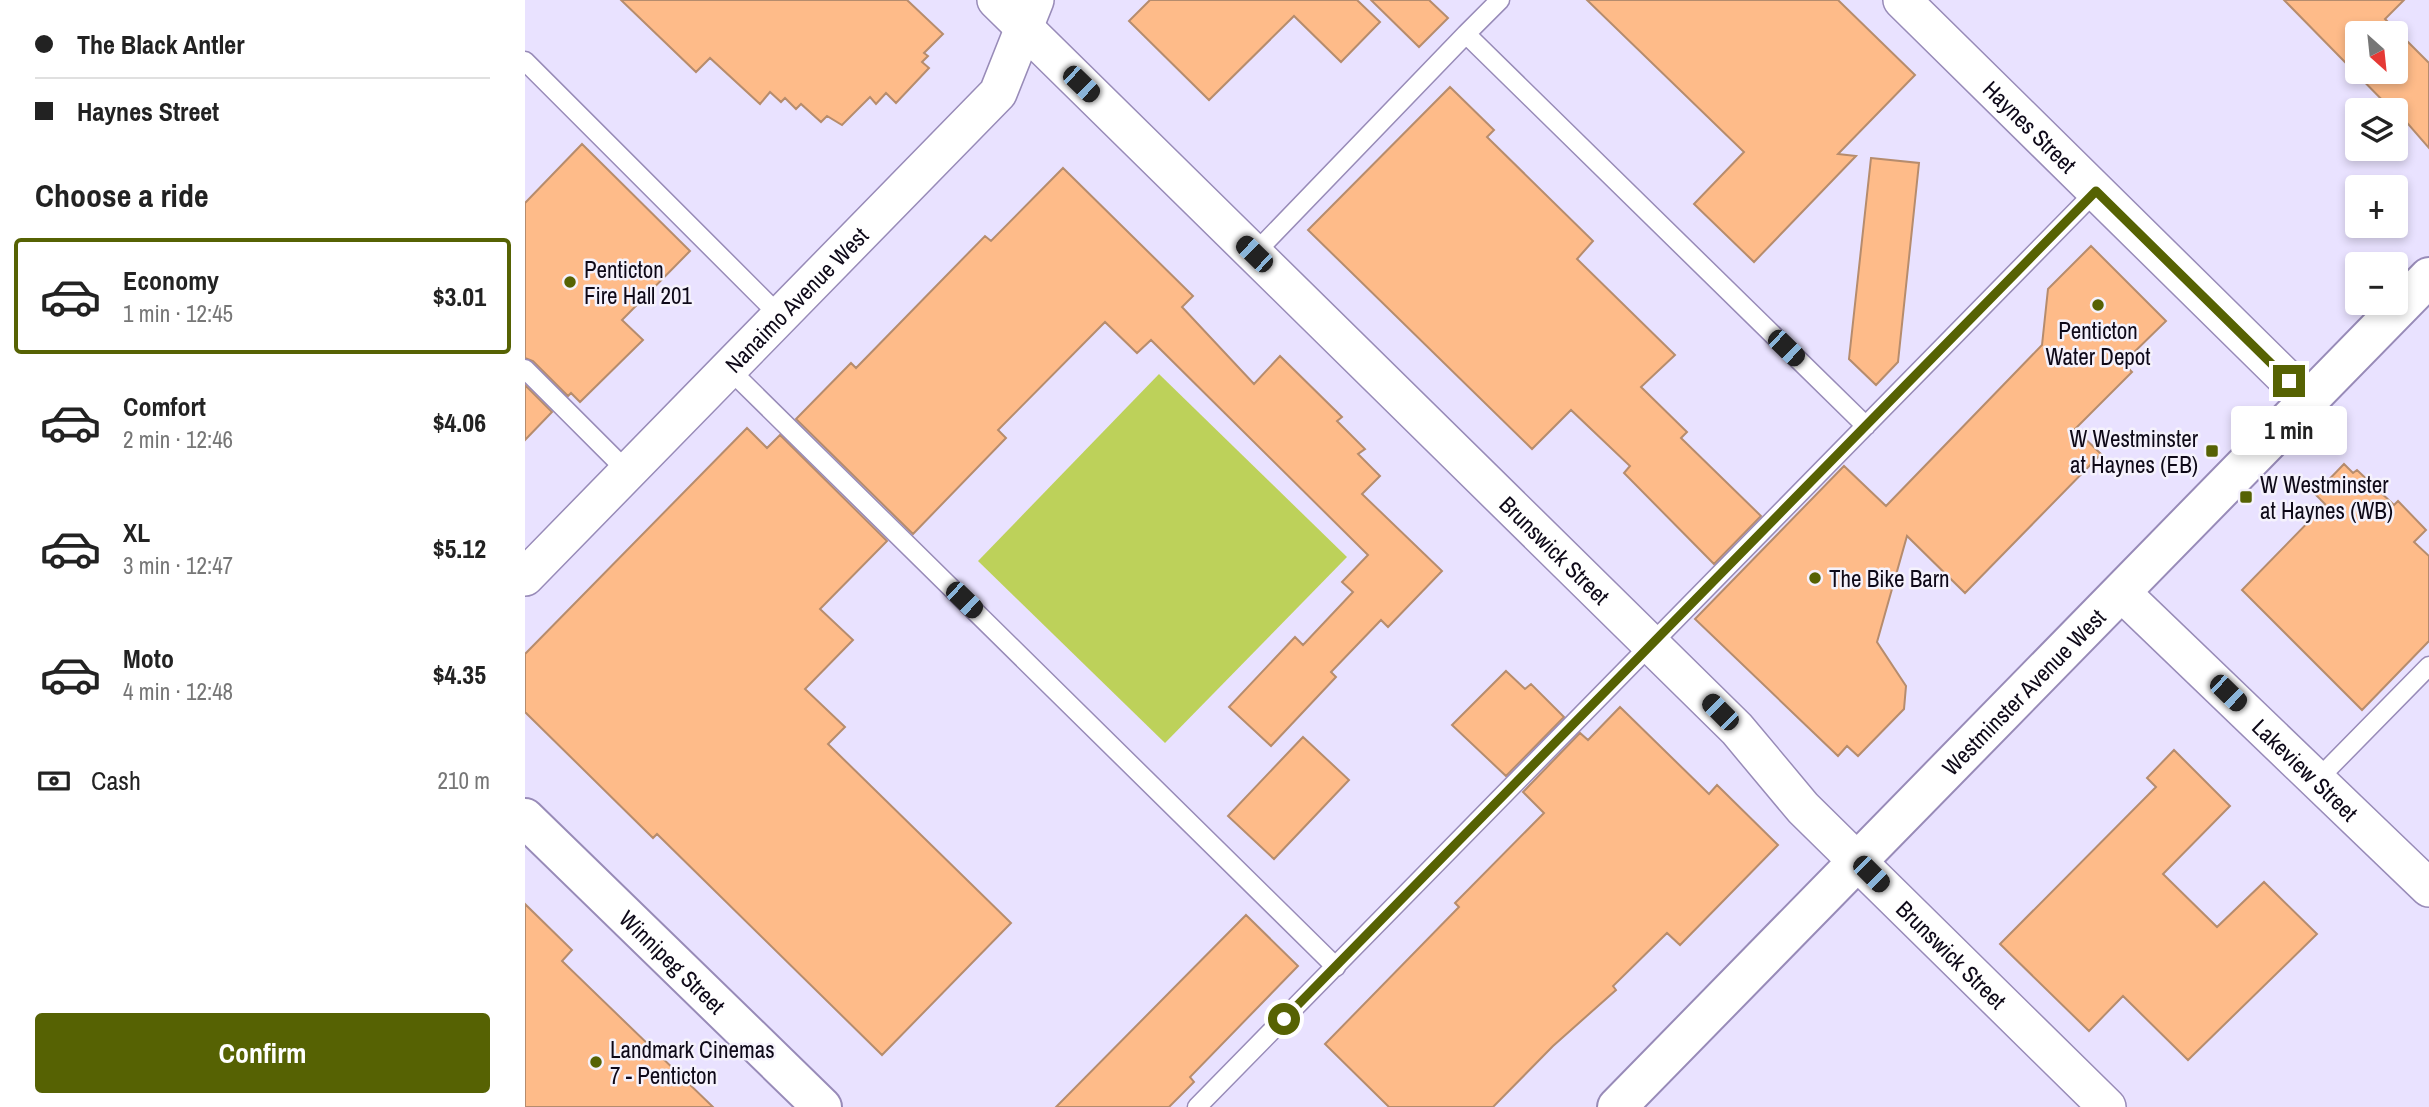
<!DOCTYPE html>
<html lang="en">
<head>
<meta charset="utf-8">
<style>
  :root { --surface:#fff; --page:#f2f2f2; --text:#222; --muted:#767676; --line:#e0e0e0; --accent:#566203 }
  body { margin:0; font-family:"Archivo Narrow",sans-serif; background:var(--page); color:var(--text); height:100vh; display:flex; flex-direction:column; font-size:26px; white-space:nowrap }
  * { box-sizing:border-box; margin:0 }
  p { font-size:23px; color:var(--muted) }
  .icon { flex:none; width:38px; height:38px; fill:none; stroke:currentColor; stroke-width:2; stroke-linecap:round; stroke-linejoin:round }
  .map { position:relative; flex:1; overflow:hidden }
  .panel { display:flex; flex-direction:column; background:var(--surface); width:525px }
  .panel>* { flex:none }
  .top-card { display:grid; align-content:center; height:154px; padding:0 35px; background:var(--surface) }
  .needle { width:46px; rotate:153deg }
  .fabs { position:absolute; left:1820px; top:21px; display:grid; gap:14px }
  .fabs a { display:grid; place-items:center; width:63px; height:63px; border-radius:7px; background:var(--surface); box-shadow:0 4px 10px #0003; font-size:35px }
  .end { position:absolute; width:32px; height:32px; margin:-16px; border:9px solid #566203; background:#fff; box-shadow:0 0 0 4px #fff }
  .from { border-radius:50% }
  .bubble { position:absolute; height:49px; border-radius:7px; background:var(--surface); box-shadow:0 4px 10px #0003; font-size:23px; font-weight:700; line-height:49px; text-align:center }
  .car { position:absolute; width:21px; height:42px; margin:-21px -10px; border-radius:9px; box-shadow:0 0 5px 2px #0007; background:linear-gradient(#222 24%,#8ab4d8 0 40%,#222 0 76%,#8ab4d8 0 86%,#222 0) }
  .top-card b { display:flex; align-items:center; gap:24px; height:66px; font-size:26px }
  .top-card b+b { border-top:2px solid var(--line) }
  .top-card i { width:18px; height:18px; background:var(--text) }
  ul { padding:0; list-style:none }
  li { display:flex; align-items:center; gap:21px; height:116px; margin:0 14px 10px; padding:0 21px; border:4px solid transparent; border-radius:7px }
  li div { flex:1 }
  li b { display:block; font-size:26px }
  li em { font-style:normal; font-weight:700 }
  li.on { border-color:var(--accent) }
  li>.icon { width:63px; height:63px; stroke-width:1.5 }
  h2 { padding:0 35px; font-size:32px; line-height:84px }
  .pay { display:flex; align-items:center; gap:18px; height:77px; padding:0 35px; font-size:26px }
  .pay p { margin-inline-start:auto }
  .button { display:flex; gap:14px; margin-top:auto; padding:14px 35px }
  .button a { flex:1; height:80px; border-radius:7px; background:var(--accent); color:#fff; font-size:28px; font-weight:700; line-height:80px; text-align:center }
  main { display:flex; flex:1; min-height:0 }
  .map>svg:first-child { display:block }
  .green { fill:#bdd15a }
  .building { fill:#febb89; stroke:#b68c6d; stroke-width:2; fill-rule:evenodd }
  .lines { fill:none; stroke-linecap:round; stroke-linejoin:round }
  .lane-casing { stroke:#988bb8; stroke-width:21 }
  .street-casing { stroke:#988bb8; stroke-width:40 }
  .secondary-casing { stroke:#988bb8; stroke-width:42 }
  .lane { stroke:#fff; stroke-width:18 }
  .street { stroke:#fff; stroke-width:37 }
  .secondary { stroke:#fff; stroke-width:38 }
  .route { stroke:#566203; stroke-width:9 }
  .poi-dot { fill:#566203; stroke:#f5f2fc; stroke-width:2.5 }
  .labels { text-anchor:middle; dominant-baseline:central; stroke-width:5; stroke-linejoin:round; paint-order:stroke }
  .street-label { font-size:23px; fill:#0e0918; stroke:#f5f2fc }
  .poi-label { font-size:23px; fill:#0e0918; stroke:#f5f2fc; text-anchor:start }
</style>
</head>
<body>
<main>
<section class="panel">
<div class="top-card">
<b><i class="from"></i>The Black Antler</b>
<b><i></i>Haynes Street</b>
</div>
<h2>Choose a ride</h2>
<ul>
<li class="on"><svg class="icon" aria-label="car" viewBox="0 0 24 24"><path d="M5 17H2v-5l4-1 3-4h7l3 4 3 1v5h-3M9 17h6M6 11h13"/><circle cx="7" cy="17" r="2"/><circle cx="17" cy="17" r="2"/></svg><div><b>Economy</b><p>1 min · 12:45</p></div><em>$3.01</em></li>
<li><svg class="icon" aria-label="car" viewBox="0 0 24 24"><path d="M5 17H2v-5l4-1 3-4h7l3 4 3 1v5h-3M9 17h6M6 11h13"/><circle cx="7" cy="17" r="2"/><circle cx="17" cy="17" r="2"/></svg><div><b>Comfort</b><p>2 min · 12:46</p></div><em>$4.06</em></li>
<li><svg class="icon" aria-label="car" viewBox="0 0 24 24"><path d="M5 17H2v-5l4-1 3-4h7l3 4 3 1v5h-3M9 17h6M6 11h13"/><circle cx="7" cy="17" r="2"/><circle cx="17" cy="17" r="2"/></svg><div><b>XL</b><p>3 min · 12:47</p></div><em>$5.12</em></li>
<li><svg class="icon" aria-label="car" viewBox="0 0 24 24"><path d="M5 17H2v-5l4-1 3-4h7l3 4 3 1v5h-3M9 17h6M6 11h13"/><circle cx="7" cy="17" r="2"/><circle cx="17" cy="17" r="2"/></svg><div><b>Moto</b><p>4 min · 12:48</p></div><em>$4.35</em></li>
</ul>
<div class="pay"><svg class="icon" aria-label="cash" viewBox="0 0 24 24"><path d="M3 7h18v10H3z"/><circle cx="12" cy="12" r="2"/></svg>Cash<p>210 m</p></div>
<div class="button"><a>Confirm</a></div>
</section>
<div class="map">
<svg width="1904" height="1107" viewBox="0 0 1904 1107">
  <rect width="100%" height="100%" fill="#e9e2ff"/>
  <path class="green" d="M634,374L822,557L640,743L453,561Z"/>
  <path class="building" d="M96,0H382L418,34L399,53L403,56L397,62L404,68L371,103L361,93L351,104L345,97L317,125L302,116L296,122L276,104L271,109L260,98L256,102L245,92L235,104L185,58L171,72Z
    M625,0H832L855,22L816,62L769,16L684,100L604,21Z
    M846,0H904L923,18L894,47Z
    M1062,0H1313L1390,75L1313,154L1331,156L1229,262L1169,204L1219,152Z
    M1759,0H1879L1860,19L1904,63V148L1871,110H1867ZM1832,33H1871V72H1832Z
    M925,87L969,130L962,137L1068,241L1052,259L1150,355L1116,387L1162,432L1156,438L1236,516L1189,564L1099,473L1105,466L1046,410L1007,449L783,230Z
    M57,144L165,251L97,320L118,340L55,402L46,393L43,396L8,361L0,358V203Z
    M1346,158L1394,163L1373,362L1351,385L1324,359Z
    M538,168L668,296L657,307L729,384L755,356L817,417L812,421L840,449L833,454L855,476L837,494L917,571L863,627L856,620L806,672L811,677L746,746L704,707L770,637L778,645L828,592L817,582L843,555L626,340L612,353L580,322L473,430L481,438L388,534L271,419L326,363L331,368L460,236L466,241Z
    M1566,246L1641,321L1598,363L1607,372L1550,429L1576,454L1440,593L1382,536L1352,642L1381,686L1379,709L1333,756L1322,746L1313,756L1170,619L1319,466L1361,506L1517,345L1523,289Z
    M0,385L27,412L0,440Z
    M222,428L242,448L255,435L362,541L295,609L328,640L280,689L320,727L303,744L486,923L357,1055L132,834L128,838L0,712V654Z
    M1819,464L1828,473L1832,470L1869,505L1873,501L1901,530L1889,542L1904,556V641L1837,710L1717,590L1797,508L1800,504L1790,494Z
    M981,671L1000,689L1006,684L1039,717L981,776L927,725Z
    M1095,707L1184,794L1192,785L1253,845L1155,945L1142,933L1088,986L1091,990L1028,1046L968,1107H864L800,1044L934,907L930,903L1019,813L998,792L1055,733L1063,740Z
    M778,737L824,780L749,859L703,816Z
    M1649,750L1705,806L1638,874L1692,927L1739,882L1792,934L1663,1060L1598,996L1564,1031L1475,944L1631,787L1622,778Z
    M0,904L47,950L37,961L188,1107H0Z
    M721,915L773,966L665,1077L669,1082L644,1107H531Z"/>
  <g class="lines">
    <defs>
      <path id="lane" d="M975,0L941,34L1341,426
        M0,61L255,316
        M729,254L941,34
        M0,369L103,472
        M204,369L811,967
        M1793,779L1904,666
        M672,1107L1571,191"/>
      <g id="street">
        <path id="s1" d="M471,0L1212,729L1278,808L1582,1107"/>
        <path id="s2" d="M1377,0L1783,400"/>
        <path id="s3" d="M0,577L473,93L510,0"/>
        <path id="s4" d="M1596,592L1904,888"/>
      </g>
      <g id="secondary">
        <path id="s5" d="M0,818L297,1107"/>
        <path id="s6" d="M1092,1107L1904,277"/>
      </g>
    </defs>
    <use href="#lane" class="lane-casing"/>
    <use href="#street" class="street-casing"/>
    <use href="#secondary" class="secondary-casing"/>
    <use href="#lane" class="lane"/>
    <use href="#street" class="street"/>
    <use href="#secondary" class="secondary"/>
  </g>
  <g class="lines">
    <path class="route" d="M759,1019L1571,191L1764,381"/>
  </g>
  <g class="poi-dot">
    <circle cx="45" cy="282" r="7"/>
    <circle cx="1573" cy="305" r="7"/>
    <rect x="1680" y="444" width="14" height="14" rx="3.5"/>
    <rect x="1714" y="490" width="14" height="14" rx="3.5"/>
    <circle cx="1290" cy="578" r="7"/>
    <circle cx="71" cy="1062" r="7"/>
  </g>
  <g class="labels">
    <g class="street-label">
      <text stroke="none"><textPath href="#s2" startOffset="180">Haynes Street</textPath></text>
      <text stroke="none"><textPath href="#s3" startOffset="388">Nanaimo Avenue West</textPath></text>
      <text stroke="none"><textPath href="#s1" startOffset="784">Brunswick Street</textPath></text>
      <text stroke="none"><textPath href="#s6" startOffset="581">Westminster Avenue West</textPath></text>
      <text stroke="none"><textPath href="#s4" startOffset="256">Lakeview Street</textPath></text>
      <text stroke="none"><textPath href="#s1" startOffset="1351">Brunswick Street</textPath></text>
      <text stroke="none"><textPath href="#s5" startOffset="206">Winnipeg Street</textPath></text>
    </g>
    <g class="poi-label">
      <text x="59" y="269">Penticton<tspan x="59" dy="26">Fire Hall 201</tspan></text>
      <text x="1573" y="330" text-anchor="middle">Penticton<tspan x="1573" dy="26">Water Depot</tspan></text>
      <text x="1673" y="438" text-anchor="end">W Westminster<tspan x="1673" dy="26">at Haynes (EB)</tspan></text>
      <text x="1735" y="484">W Westminster<tspan x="1735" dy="26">at Haynes (WB)</tspan></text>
      <text x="1304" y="578">The Bike Barn</text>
      <text x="85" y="1049">Landmark Cinemas<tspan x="85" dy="26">7 - Penticton</tspan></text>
    </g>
  </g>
</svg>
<div class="fabs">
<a><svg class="needle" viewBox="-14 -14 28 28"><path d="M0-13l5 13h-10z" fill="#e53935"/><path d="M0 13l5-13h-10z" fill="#767676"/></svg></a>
<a><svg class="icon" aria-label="layers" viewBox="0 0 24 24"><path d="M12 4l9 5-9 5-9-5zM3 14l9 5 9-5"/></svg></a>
<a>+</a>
<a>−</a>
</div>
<i class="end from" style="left:759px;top:1019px"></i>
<i class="end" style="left:1764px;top:381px"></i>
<div class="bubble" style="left:1706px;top:406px;width:116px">1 min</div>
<i class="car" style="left:556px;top:84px;rotate:134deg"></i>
<i class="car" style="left:729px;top:254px;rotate:314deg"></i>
<i class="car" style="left:1261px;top:348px;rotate:134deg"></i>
<i class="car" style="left:439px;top:600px;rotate:134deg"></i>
<i class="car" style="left:1703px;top:693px;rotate:134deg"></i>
<i class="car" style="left:1195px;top:712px;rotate:315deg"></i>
<i class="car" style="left:1346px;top:874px;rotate:135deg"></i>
</div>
</main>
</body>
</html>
